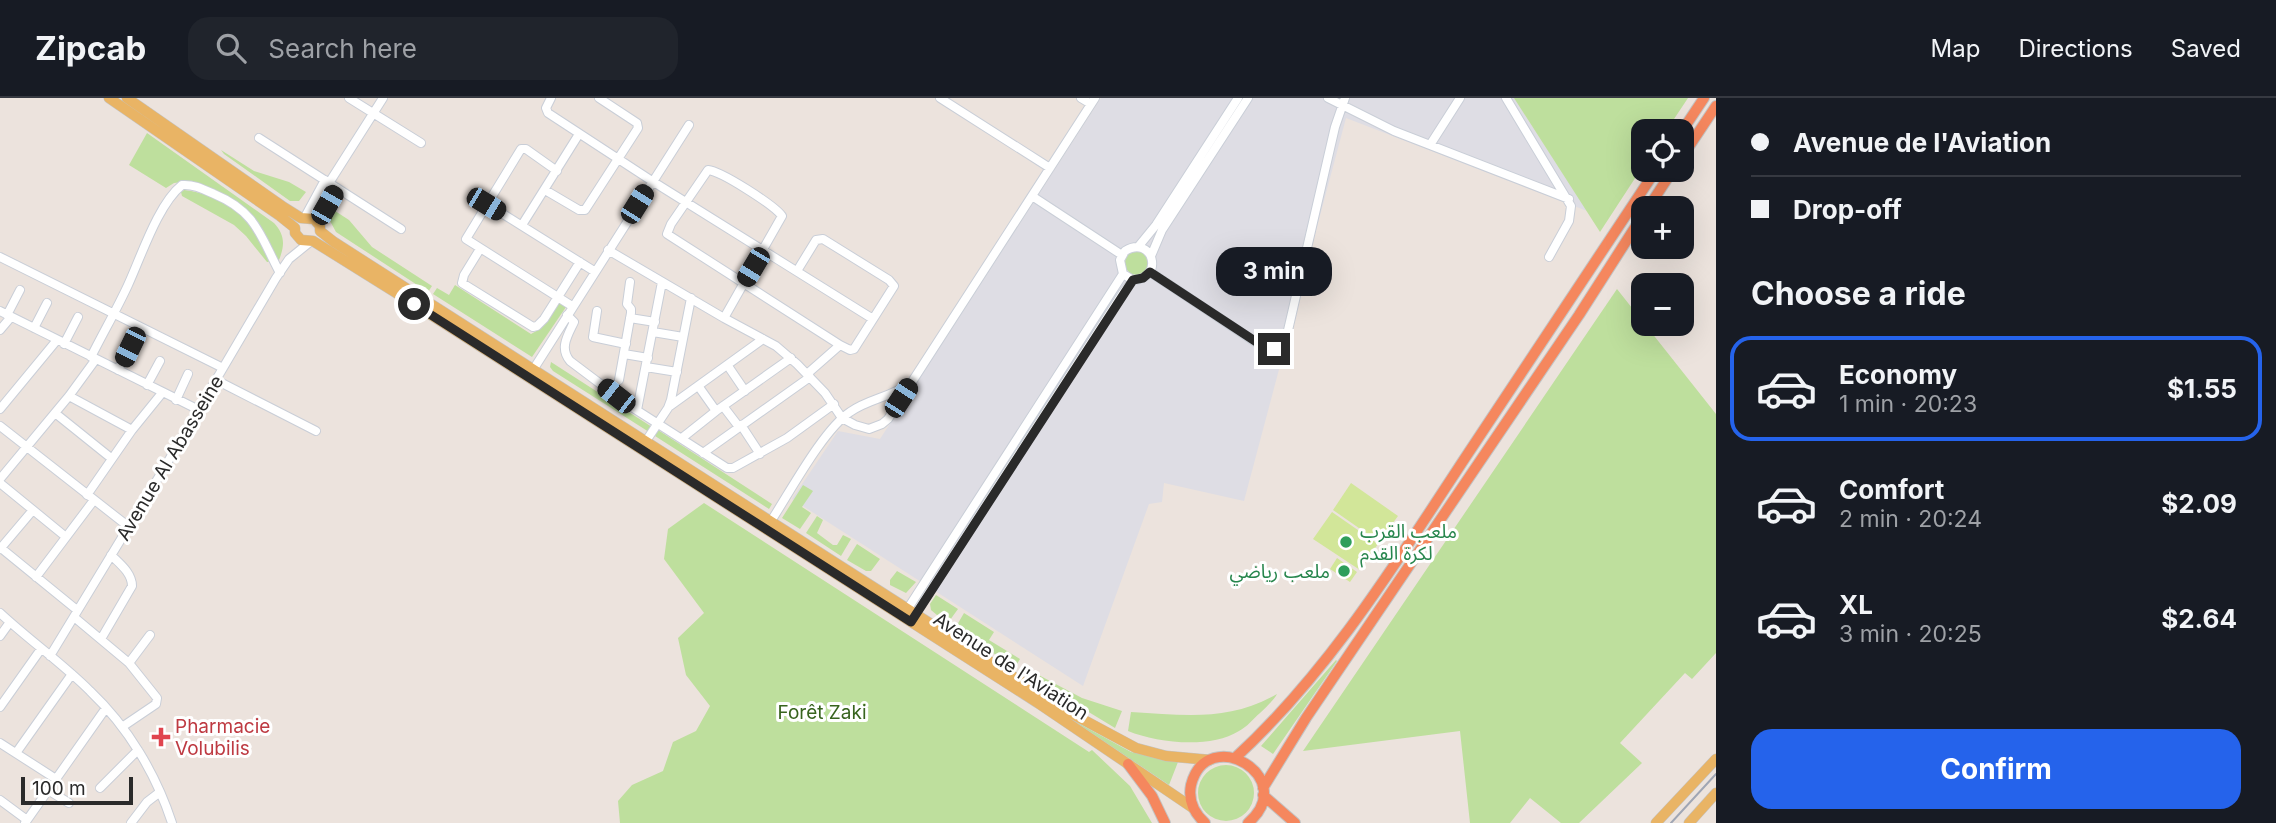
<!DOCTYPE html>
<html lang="en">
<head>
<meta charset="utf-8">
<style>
  :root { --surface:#171b24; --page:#20242c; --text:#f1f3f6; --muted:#9ea1a6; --line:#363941; --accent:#2563eb }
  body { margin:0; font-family:Inter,"Noto Sans Arabic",sans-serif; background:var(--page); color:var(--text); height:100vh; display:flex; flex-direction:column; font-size:26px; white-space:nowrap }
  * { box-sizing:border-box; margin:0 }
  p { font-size:23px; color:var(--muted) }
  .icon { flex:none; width:38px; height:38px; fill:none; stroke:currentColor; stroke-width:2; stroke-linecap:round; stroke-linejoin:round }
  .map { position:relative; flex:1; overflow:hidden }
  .drawer { display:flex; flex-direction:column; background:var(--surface); width:560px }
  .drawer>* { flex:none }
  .top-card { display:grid; align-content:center; height:154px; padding:0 35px; background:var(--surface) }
  .buttons { position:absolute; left:1631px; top:21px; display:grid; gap:14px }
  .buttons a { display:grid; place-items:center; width:63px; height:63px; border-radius:14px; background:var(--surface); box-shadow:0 7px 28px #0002; font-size:35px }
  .scale { position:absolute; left:21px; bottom:18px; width:112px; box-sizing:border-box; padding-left:7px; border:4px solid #2a2a2a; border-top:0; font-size:19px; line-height:24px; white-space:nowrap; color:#2a2a2a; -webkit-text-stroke:5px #fff; paint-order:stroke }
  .end { position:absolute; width:32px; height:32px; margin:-16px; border:9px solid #2a2a2a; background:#fff; box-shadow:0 0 0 4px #fff }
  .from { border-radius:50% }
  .bubble { position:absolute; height:49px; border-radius:21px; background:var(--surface); box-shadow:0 7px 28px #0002; font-size:23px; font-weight:700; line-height:49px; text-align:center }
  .car { position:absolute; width:21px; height:42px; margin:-21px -10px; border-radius:9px; box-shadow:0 0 5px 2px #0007; background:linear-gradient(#222 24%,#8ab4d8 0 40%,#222 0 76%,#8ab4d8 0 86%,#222 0) }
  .top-card b { display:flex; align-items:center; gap:24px; height:66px; font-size:26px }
  .top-card b+b { border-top:2px solid var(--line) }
  .top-card i { width:18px; height:18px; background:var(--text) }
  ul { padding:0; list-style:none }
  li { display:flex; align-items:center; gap:21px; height:105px; margin:0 14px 10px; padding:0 21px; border:4px solid transparent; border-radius:21px }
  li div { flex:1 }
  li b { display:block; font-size:26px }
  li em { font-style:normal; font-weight:700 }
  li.active { border-color:var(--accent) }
  li>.icon { width:63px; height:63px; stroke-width:1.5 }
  h2 { padding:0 35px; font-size:32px; line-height:84px }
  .action { display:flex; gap:14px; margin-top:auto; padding:14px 35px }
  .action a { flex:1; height:80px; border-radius:21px; background:var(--accent); color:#fff; font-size:28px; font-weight:700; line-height:80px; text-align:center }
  header { display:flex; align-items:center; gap:42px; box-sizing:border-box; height:98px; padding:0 35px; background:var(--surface); border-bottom:2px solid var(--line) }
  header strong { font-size:33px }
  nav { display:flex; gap:38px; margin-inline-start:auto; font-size:24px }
  .search { width:490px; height:63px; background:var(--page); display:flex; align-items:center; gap:18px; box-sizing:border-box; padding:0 24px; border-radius:21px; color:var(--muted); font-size:26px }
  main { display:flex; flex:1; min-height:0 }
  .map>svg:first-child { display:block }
  .industrial { fill:#dedde4 }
  .green { fill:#bedf9d }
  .pitch { fill:#d2e699 }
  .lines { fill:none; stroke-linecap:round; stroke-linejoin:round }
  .minor-casing { stroke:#c9ced7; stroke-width:10 }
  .major-casing { stroke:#c3c3c3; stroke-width:11 }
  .highway-casing { stroke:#c3c3c3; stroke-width:12 }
  .minor { stroke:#fff; stroke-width:8 }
  .major { stroke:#e9b465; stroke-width:10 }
  .highway { stroke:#f5875e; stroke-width:10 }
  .tram { stroke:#a0a6b4; stroke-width:2 }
  .route { stroke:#2a2a2a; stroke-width:9 }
  .leisure-dot { fill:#2e9e5b; stroke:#fff; stroke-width:2.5 }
  .health-dot { fill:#e0444e; stroke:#fff; stroke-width:2.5 }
  .labels { text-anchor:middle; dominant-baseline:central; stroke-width:6; stroke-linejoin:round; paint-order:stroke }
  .street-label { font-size:19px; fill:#2a2a2a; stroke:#fff }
  .leisure-label { font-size:19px; fill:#27864d; stroke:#fff; text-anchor:start }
  .park-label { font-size:19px; fill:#38641e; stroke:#fff }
  .health-label { font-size:19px; fill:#be3a42; stroke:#fff; text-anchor:start }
</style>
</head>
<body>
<header>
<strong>Zipcab</strong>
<div class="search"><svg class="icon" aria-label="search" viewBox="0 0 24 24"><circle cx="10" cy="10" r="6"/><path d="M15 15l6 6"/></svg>Search here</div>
<nav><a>Map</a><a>Directions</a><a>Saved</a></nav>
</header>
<main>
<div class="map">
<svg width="1716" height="725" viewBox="0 0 1716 725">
  <rect width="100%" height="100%" fill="#ece3dd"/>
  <path class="industrial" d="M1101,0H1514L1587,113L1346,20L1244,403L1164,385L1162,404L1149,406L1083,588L792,401L838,333L880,341Z"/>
  <path class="green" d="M1514,0H1688L1666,33H1643V68L1600,134Z
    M147,35L274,125C285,137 285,147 279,162L277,163L236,104L191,83L174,85L166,90L129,67Z
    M221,52L254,73L289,84L306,94L299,103H290L224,56Z
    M184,92C235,99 250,120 269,164H267L246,138L234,127L182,98L181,94Z
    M332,111L349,122L372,149L432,188L428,194L336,134L330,123Z
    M1125 165a12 12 0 1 1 24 0a12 12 0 1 1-24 0Z
    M455,187L531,236L540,231L558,204L566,209L532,259L433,196L437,190L449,197Z
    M1617,191L1716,316V555L1692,581L1685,575L1620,645L1642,665L1579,725H1561L1530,700L1510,725H1470L1460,633L1303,653Z
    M551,264L652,329L649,334L553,273L550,269Z
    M658,332L772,406L769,411L655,338Z
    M803,387L813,393L802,409L811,415L800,431L782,420Z
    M704,405L1089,654L1092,652L1130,688L1152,725H620L618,703L632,687L663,673L673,644L696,633L710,608L686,577L678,540L704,515L664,461L668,431Z
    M817,418L823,422L817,435L833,447H837L843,437L851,441L841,458L806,435Z
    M857,446L880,461L871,473H866L847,462Z
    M897,473L916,484L906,495L890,487V482Z
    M936,497L958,511L950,522L944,523L931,512L930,506Z
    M964,515L994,534L989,542L1020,561L1015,569L957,532L959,529L957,527Z
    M1336,562L1337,563L1273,656L1261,648Z
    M1033,574L1082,600L1122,613L1115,630L1031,579Z
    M1277,596C1274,602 1266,609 1260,615C1253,621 1247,629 1239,633C1210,651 1158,645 1128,633L1131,614C1185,617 1228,624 1277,596Z
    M1069,620L1131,654L1178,664L1169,687Z
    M1198 695a28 28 0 1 1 56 0a28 28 0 1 1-56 0Z"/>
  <path class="pitch" d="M1351,385L1398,418L1379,444L1333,412Z
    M1332,414L1378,446L1360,472L1313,441Z
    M1337,460L1357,474L1350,484L1330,471Z"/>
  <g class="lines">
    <defs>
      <path id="minor" d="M349,0L421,45
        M551,0L546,10L548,15L652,83L873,221
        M940,0L1050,70
        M1081,0L1091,6
        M1328,0L1394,33L1569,101
        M1506,0L1571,108L1569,123L1549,159
        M259,40L401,131
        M1430,47L1460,0
        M557,73L526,51H521L466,141L572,208
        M329,85L383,0
        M545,92L579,112H585L638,30L637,25L599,0
        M1032,98L1122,157
        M487,106L594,173
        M305,119L325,82
        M317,124L337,90
        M522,127L579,36
        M1138,149L1156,127L1238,0
        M480,151L464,177L462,185L533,229L537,228L544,221L580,164
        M608,152L724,220L776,248L797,266L825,295L842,320L855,327L869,331L882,326L888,321L1095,0
        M1151,158L1162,132L1248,0
        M0,159L223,270
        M1150,174L1263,249C1273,254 1281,251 1286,241L1335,29L1345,0
        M0,213L199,312
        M597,213L593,239L626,246
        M7,217L20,192
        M567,217L574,224C568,237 559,250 570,263L627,306L727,370H733L787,340L834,306
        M630,220L655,224
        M724,220L782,118C774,107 721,73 708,72L671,126L667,136L840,247L850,252L854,251L894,188L889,182L823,141L816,142L797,173
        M34,230L47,205
        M0,232L11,219
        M653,234L683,239
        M64,246L78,219
        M624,256L648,260
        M91,259C103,235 117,211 128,187C141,159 158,106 182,87C193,86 203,91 214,96C257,114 260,138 280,175
        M728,268L745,293
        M646,269L677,274
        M118,272L129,249
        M533,272L689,27
        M807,276L840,247
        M216,282L316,333
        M619,282L631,215V211L627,206L630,184
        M147,287L160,263
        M699,289L716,313
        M69,298L132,332
        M176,302L188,276
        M670,308L763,241
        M723,308L739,329
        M0,311L57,242
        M637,312L662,184
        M55,315L111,360
        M741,327L760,356
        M0,328L129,429
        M682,340L716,313L791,260
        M646,343L668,310L671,302L691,200
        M703,355L810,279
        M0,381L69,298L96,261
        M0,385L66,439
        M87,397L132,332L162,295
        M771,423C790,394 823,332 850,314C868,301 891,299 909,286
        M1,450L77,512
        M0,451L33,412
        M36,479L94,402
        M0,515C29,542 62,565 90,593C128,629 156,676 172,725
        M905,515L1123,176
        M74,519L129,565L157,600L156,606L122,629
        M912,521L1123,195L1133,182C1165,181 1153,136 1125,153L1120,162L1123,176L1133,182
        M0,538L10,524
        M101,541L132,488C132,475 120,466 111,457
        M50,558L163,372L276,180L289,161L310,144
        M129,565L150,537
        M0,609L41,551
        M0,645L56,681
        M16,655L72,576
        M100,690L138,652
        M48,692L69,705
        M0,702L27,722
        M25,725L106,610
        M131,725L147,704L160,694"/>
      <path id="major" d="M109,0L280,118L295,130V135L301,142L313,143L414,206L1038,605L1193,710
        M127,0L285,110L301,120L314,121L320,128V133L334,144L1067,613L1136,650L1166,658L1210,662
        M1656,725L1716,661
        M1689,725L1716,695"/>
      <path id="highway" d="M1682,33L1704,0
        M1682,59L1716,8
        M1648,110L1673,72
        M1235,660C1328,575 1396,465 1465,360C1528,264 1592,168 1656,72
        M1128,666L1152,698L1165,725
        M1263,690L1306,620L1579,217L1643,117
        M1263,697L1295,725
        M1205,725C1194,715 1188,702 1191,687C1207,624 1301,680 1248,725"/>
    </defs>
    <use href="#minor" class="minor-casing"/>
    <use href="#major" class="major-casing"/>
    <use href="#highway" class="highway-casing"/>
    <use href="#minor" class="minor"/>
    <use href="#major" class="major"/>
    <use href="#highway" class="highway"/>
    <path class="tram" d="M1671,725L1716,676"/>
  </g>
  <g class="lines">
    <path class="route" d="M414,206L911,524L1133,182L1143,180L1150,174L1264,249L1274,251"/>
  </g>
  <g class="leisure-dot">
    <circle cx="1346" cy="444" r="7"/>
    <circle cx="1344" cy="473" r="7"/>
  </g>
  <path class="health-dot" d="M157.5 628.5h7v7h7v7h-7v7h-7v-7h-7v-7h7z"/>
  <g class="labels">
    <g class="street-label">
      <text transform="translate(170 360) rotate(-59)">Avenue Al Abasseine</text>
      <text transform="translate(1011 568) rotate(33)">Avenue de l'Aviation</text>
    </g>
    <g class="leisure-label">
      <text x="1360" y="433">ملعب القرب<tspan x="1360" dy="22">لكرة القدم</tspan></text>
      <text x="1330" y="473" text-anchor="end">ملعب رياضي</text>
    </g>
    <g class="park-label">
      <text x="822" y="614">Forêt Zaki</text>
    </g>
    <g class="health-label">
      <text x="175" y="628">Pharmacie<tspan x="175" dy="22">Volubilis</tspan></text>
    </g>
  </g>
</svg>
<div class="buttons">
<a><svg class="icon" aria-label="locate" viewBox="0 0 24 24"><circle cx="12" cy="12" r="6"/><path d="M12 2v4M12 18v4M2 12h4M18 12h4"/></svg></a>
<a>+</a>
<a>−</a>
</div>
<div class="scale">100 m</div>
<i class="end from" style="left:414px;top:206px"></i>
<i class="end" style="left:1274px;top:251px"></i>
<div class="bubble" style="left:1216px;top:149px;width:116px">3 min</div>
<i class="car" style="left:486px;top:106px;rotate:121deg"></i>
<i class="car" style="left:637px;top:106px;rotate:32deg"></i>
<i class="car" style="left:327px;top:107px;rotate:30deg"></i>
<i class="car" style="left:753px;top:169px;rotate:211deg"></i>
<i class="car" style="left:130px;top:249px;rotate:206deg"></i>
<i class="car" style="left:616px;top:298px;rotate:308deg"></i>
<i class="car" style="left:901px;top:300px;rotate:33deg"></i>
</div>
<section class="drawer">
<div class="top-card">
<b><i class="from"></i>Avenue de l'Aviation</b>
<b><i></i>Drop-off</b>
</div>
<h2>Choose a ride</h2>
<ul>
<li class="active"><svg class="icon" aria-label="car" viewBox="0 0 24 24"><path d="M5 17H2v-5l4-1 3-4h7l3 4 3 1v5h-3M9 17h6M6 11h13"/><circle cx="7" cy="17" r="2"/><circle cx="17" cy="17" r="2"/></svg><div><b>Economy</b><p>1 min · 20:23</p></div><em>$1.55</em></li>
<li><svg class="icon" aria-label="car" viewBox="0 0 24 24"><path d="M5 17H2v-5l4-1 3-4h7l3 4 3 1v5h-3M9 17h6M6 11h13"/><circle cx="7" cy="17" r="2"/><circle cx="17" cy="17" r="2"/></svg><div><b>Comfort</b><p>2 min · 20:24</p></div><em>$2.09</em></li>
<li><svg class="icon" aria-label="car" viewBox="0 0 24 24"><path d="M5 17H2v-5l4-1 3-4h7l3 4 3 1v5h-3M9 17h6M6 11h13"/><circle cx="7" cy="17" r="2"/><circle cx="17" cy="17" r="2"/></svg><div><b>XL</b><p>3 min · 20:25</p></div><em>$2.64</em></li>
</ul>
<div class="action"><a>Confirm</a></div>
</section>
</main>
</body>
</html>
